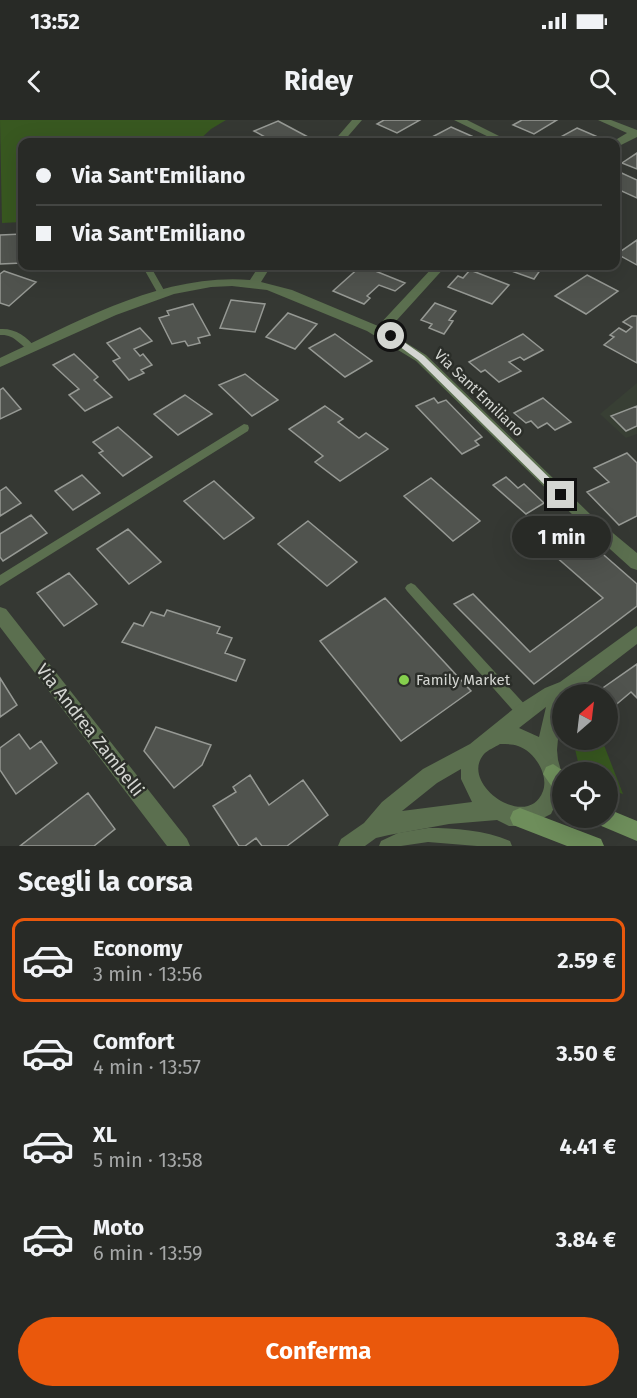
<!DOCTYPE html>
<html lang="it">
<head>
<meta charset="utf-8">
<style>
  :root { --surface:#282a26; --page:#343632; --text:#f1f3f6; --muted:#a5a7a7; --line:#444643; --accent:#ea580c }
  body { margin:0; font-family:"Fira Sans",sans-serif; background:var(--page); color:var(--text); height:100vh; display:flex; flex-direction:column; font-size:22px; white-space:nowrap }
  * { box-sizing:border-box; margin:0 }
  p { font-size:20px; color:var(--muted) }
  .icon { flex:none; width:33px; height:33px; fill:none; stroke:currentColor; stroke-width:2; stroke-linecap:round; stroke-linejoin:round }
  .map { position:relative; height:726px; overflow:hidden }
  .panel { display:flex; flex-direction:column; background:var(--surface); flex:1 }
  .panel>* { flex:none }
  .guide { position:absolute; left:18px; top:18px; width:602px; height:132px; border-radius:12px; box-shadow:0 6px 24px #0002,0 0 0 2px var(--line); display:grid; align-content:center; height:132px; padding:0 18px; background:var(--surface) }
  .needle { width:39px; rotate:28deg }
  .buttons { position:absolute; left:552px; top:564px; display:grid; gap:12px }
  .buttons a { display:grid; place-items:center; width:66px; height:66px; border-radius:50%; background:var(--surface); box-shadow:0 6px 24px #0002,0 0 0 2px var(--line); font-size:30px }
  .end { position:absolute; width:27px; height:27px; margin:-14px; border:8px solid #d4d6d2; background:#111; box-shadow:0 0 0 3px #111 }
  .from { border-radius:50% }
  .bubble { position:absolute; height:42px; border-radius:21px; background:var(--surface); box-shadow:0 6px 24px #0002,0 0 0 2px var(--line); font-size:20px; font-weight:700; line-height:42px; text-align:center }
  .guide b { display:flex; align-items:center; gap:21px; height:57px; font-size:22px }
  .guide b+b { border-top:2px solid var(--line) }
  .guide i { width:15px; height:15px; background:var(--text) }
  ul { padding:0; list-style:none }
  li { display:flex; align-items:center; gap:18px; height:84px; margin:0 12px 9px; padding:0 6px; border:3px solid transparent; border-radius:12px }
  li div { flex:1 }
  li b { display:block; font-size:22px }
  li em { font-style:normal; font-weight:700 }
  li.on { border-color:var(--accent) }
  li>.icon { width:54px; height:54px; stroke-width:1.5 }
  h2 { padding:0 18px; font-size:27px; line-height:72px }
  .primary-button { display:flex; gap:12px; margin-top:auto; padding:12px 18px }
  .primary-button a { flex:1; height:69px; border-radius:36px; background:var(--accent); color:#fff; font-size:24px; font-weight:700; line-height:69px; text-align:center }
  .status { display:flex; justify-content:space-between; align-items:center; height:42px; padding:0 30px; background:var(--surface); direction:ltr }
  .status svg { height:16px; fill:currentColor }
  header { display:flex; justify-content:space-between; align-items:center; height:78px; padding:0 18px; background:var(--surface); font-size:27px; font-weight:700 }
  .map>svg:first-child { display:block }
  .built { fill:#383f34 }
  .green { fill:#385820 }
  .building { fill:#50534e; stroke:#969994; stroke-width:1.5 }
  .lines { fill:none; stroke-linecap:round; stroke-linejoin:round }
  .lane { fill:#5b6f4f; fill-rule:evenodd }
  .street { fill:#5b6f4f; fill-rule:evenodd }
  .secondary { fill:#6e8e5b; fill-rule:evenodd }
  .route { fill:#d4d6d2 }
  .poi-dot { fill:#85cf4d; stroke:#2b2e29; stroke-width:2 }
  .labels { text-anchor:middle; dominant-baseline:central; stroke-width:5; stroke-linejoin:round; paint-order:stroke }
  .street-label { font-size:15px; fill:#d4d6d2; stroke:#2b2e29 }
  .poi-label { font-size:15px; fill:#d4d6d2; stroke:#2b2e29; text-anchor:start }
  .near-street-label { font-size:18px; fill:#d4d6d2; stroke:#2b2e29 }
</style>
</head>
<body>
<div class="status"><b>13:52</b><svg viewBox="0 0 49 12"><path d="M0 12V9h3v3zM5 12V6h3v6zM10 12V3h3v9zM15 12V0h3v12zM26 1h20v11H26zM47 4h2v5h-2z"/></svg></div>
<header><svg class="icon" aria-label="back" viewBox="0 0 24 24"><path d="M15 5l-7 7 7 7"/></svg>Ridey<svg class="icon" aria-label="search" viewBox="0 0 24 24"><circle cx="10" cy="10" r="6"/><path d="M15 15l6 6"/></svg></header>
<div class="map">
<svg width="637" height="726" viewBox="0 0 637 726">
  <rect width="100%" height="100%" fill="#353833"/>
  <path class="built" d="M637,263V314L626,318L600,294Z"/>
  <path class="green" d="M0,0H226L211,9L197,22H22V102L2,103Z
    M573,620H602L623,674L608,669V652H585L578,642Z"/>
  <path class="building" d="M384,0H420L397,13L377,4Z
    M522,0H557L534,14L513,5Z
    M278,1L308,17L296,22H274L254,11Z
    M451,7L485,22H447L434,16Z
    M577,8L598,17L589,22H561L555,20Z
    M637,33V49L622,43Z
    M615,50L637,60V78L615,68Z
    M22,114V143L0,144V115Z
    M637,120V145L617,134Z
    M361,146H363L405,163L395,171L379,165L367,176L370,178L364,184L333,171Z
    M502,146H535L534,147L541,149L534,159L503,148L505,146Z
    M470,150L509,165L492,184L448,167L458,156L463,158Z
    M4,151L36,162L9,186L0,183V154Z
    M587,155L618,171L586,194L555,176Z
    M231,180L265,184L255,212L220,208Z
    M435,183L456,191L449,200L453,201L444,214L429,208L432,204L421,200Z
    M193,184L210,215L198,218L200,223L188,226L185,221L172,224L159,198L169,195L167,191Z
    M288,193L317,204L295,229L266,217Z
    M632,196H637V243L604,225L614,217L610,215L619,208L626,212L632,207L623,202Z
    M140,208L152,221L134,229L140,236L143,234L152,245L141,250L144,253L129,260L113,241L120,238L107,223Z
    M335,214L372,241L345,257L309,228Z
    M523,214L543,230L524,240L520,237L509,242L521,251L499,262L485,250L481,252L469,242Z
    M74,234L98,257L94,260L112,277L85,291L69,275L79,269L53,245Z
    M245,254L278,280L252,296L219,265Z
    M3,268L21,289L0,299V270Z
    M185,275L212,294L178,315L154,294Z
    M434,278L438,283L446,280L482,317L475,321L479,325L462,334L416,286Z
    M543,278L571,302L555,310L547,303L538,308L531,301L526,303L514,293Z
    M325,286L343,299L338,302L359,318L366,313L388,329L340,361L315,342L323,336L289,309Z
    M637,286V306L626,311L611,296Z
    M118,307L152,337L123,356L99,333L103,331L93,322Z
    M627,333L637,343V396L619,405L587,372L609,362L594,348Z
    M82,355L100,373L73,390L55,371Z
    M506,357L518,368L524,364L544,383L526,394L493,365Z
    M431,358L480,401L453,421L404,376Z
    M214,361L254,398L224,419L184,381Z
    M6,367L21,383L0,396V371Z
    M31,395L47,413L3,441L0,437V414Z
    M308,401L357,442L327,466L278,424Z
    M565,401L637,464V486L534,564L454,484L473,474L530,532L603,478L538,421Z
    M128,409L161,442L129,464L97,429Z
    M69,453L97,484L64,506L37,473Z
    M385,478L471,571L401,621L320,521Z
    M167,490L220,507L217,513L232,518L225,533L245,540L236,561L122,522L134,503L143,506L151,492L164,496Z
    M637,544V578L631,572L612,588L608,583V574H599L597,572Z
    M0,558L17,585L0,597Z
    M156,607L211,625L202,645L174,668L144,631Z
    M19,614L30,629L41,621L57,643L16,674L0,650V628Z
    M250,655L269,685L303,660L328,695L287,726H262L256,718L245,726H239L213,686L236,672L233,667Z
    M88,673L115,709L94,726H20Z"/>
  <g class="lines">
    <path class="lane" d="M148,146L152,149L165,172L164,174H158L157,172L144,149Z
      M0,209C15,208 26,216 36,228L31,231C19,225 15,214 0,215Z
      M244,304L248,305L249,308L248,311L0,466V455Z
      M411,463L415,465L528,588L529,592L528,596L523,598L518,596L407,471L405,468L407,465Z
      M428,708C455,708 484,710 510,721L512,726H477L428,722L401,726H379L381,721L398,713Z"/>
    <path class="street" d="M352,0H362L343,22H333Z
      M454,0H467L511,22H499Z
      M598,0H611L637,10V17L615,28V22H612L627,13Z
      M259,146H271L261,162L292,170L378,206L434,146H446L387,211L426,235L590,394L637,433V450L631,448L580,402L416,241L367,211L267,170L232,166L211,167L174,174L116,195L0,247V238C78,202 161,153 250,160Z
      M0,487L6,489L187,719L190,726H167L0,507Z
      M637,506V524L572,574H562L557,630L558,640L562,654V671L551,694L527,706H509L497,700L449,704L389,715L376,718L365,726H338L341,719L364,703L382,682L423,649L470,624L517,586L545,568L560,562ZM546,587L539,617L519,608ZM500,624C506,624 513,624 518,626C534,631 549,654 543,671C528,712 458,664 484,634C488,630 495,627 500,624ZM461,649V659L472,682L402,691L437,663Z"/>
    <path class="secondary" d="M553,644L565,652H562V674L555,671L543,654L546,647Z
      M520,688L601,719L604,726H567L513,705L510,698L513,691Z
      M608,689L637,701V721L599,705L596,698H608Z"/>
  </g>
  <path class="route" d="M388,215H394L424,236L564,372V377H557L418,240L388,218Z"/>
  <circle class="poi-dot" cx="404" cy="560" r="6"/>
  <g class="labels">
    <g class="street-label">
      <text transform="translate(479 273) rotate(44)">Via Sant'Emiliano</text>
    </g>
    <g class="poi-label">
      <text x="416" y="560">Family Market</text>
    </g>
    <g class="near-street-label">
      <text transform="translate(90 610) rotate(52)">Via Andrea Zambelli</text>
    </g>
  </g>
</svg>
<div class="buttons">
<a><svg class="needle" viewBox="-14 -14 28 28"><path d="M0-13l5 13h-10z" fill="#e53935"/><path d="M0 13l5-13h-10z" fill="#a5a7a7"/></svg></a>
<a><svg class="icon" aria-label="locate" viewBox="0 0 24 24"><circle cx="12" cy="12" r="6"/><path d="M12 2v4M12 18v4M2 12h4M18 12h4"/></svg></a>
</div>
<i class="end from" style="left:391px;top:216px"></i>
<i class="end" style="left:561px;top:375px"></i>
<div class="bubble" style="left:512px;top:396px;width:99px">1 min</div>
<div class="guide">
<b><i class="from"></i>Via Sant'Emiliano</b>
<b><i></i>Via Sant'Emiliano</b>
</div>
</div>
<section class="panel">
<h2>Scegli la corsa</h2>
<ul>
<li class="on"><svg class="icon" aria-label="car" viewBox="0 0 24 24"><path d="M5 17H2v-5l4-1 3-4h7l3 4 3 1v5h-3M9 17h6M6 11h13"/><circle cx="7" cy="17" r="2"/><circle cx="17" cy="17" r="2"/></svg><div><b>Economy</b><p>3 min · 13:56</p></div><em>2.59 €</em></li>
<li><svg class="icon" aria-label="car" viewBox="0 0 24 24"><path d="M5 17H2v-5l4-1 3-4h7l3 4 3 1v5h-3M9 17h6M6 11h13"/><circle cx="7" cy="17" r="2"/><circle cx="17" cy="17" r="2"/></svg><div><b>Comfort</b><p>4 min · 13:57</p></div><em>3.50 €</em></li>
<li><svg class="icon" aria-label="car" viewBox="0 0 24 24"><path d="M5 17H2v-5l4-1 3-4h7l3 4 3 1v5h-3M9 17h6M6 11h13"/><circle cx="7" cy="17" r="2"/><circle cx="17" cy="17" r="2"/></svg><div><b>XL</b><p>5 min · 13:58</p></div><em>4.41 €</em></li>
<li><svg class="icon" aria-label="car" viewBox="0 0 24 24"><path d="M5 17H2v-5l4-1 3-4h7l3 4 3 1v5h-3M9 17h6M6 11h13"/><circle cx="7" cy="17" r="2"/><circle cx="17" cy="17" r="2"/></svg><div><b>Moto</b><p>6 min · 13:59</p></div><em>3.84 €</em></li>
</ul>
<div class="primary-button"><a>Conferma</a></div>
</section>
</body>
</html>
